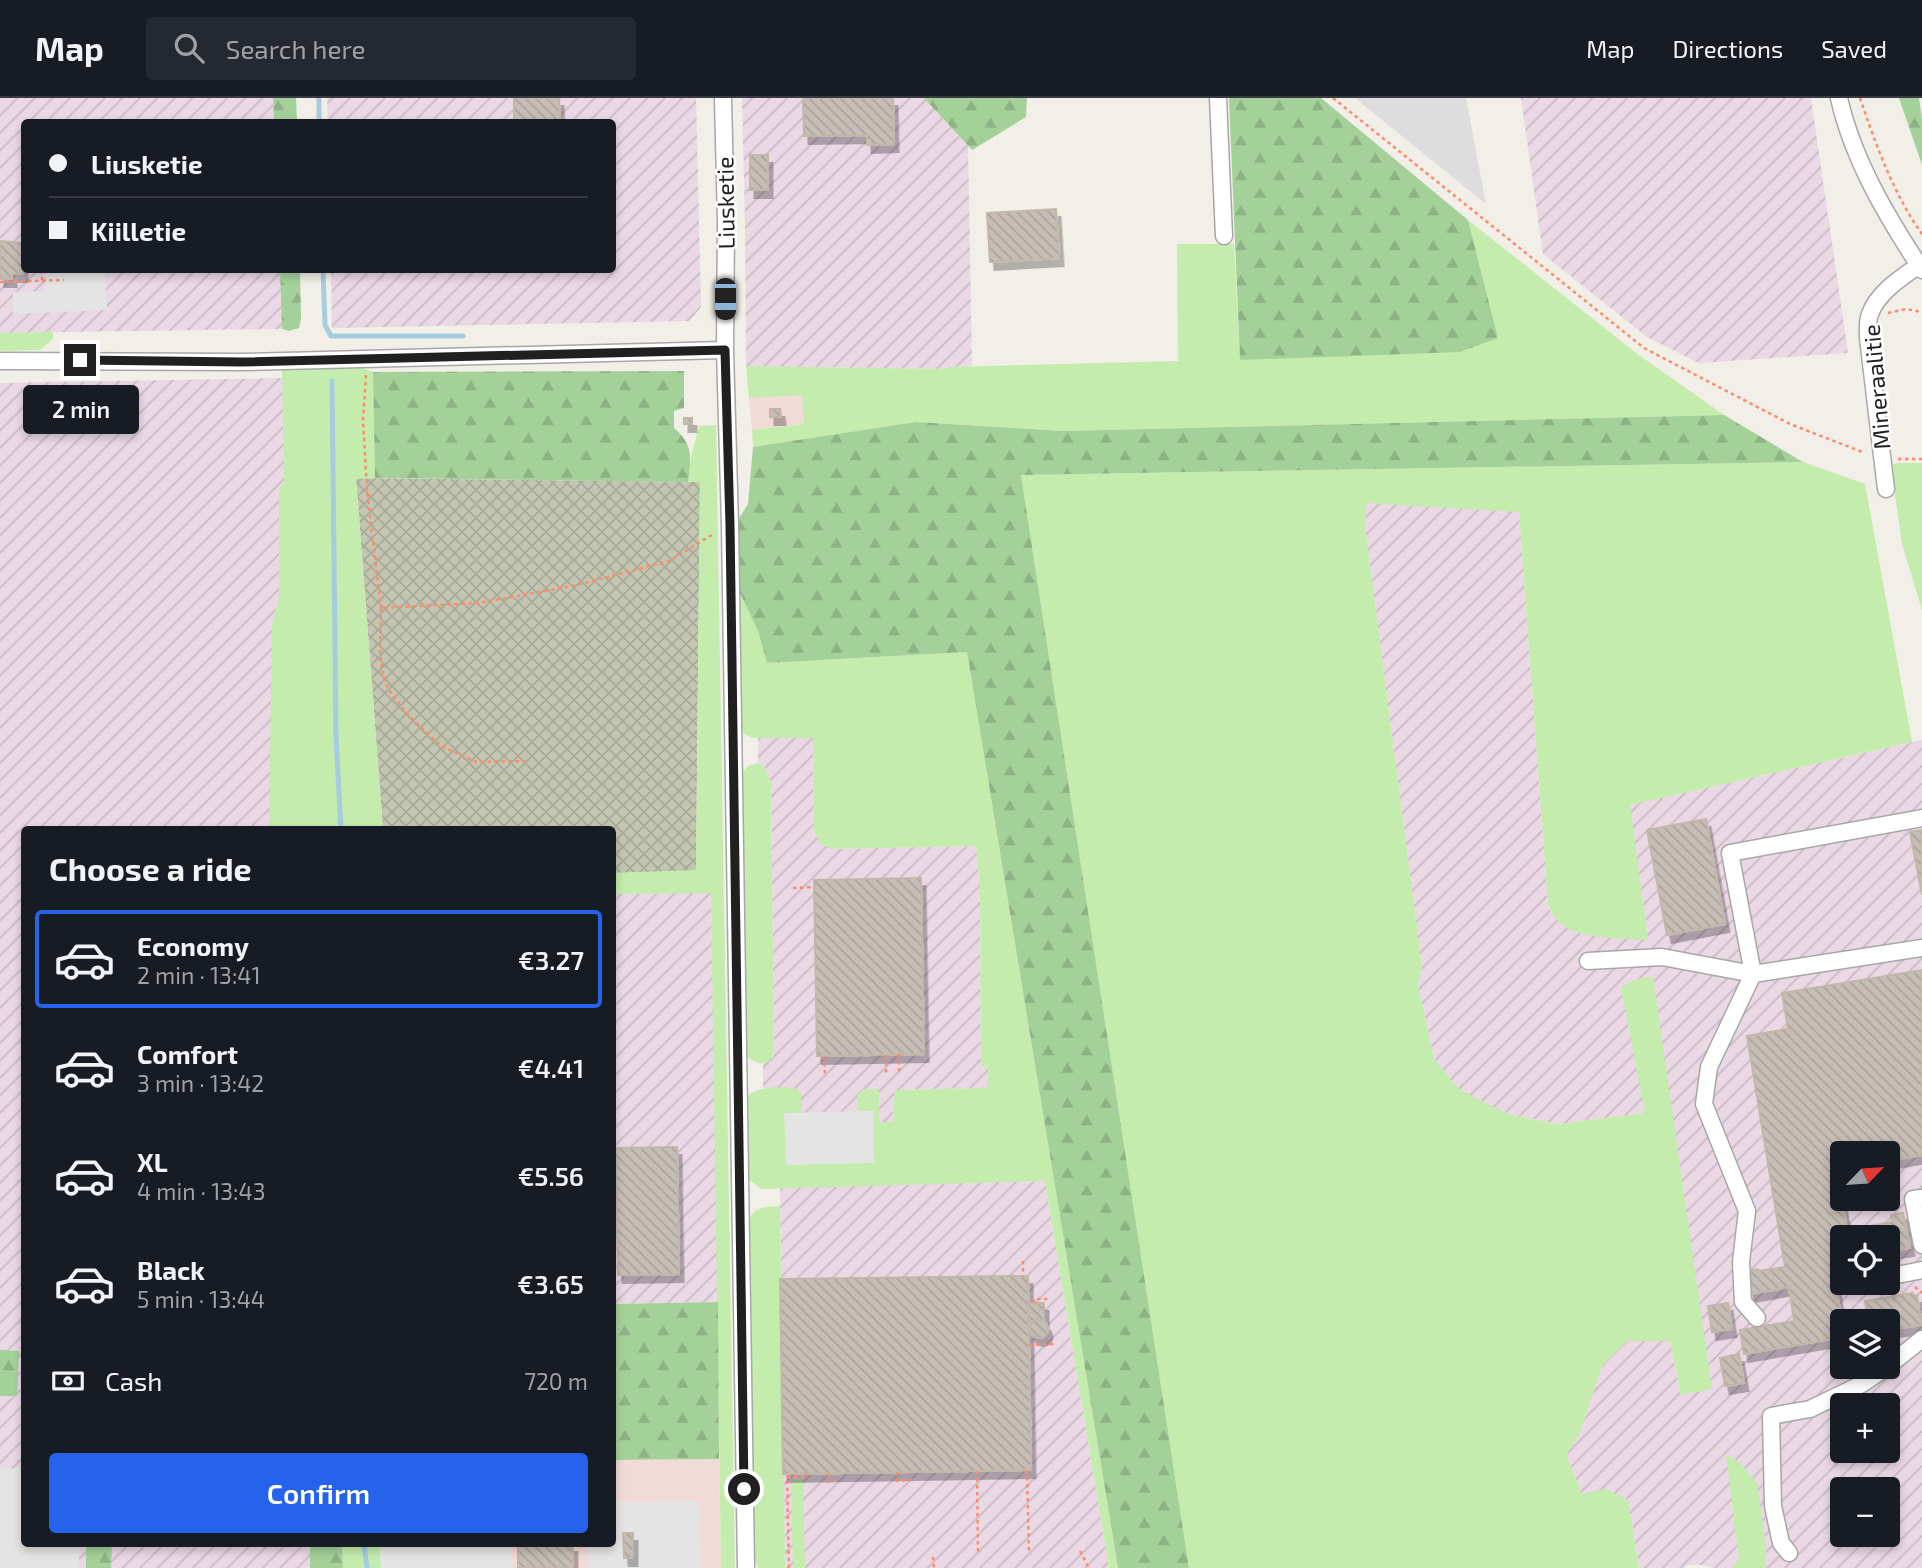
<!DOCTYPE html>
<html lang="en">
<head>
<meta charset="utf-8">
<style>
  :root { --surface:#171b24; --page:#242831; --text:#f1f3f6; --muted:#9ea1a6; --line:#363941; --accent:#2563eb }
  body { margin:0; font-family:"Exo 2",sans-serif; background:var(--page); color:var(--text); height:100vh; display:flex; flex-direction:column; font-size:26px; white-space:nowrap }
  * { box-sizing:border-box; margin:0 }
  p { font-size:23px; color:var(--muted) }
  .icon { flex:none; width:38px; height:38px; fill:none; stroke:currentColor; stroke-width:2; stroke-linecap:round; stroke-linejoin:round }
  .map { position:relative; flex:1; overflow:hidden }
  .sheet { position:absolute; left:21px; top:728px; width:595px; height:721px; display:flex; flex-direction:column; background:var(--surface); border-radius:7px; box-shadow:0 4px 10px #0003 }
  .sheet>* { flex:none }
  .top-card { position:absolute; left:21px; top:21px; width:595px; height:154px; border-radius:7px; box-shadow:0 4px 10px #0003; display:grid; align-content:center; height:154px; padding:0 28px; background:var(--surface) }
  .needle { width:46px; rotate:65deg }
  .tools { position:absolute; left:1830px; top:1043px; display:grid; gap:14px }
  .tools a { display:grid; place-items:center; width:70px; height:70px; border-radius:7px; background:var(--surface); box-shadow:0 4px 10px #0003; font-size:35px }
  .end { position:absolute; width:32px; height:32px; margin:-16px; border:9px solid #202020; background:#fff; box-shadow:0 0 0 4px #fff }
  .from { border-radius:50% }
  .bubble { position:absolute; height:49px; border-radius:7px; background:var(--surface); box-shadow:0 4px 10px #0003; font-size:23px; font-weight:600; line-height:49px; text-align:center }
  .car { position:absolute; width:21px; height:42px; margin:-21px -10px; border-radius:9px; box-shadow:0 0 5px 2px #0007; background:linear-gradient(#222 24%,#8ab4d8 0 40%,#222 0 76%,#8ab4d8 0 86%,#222 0) }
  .top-card b { display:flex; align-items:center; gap:24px; height:66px; font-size:26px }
  .top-card b+b { border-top:2px solid var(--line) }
  .top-card i { width:18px; height:18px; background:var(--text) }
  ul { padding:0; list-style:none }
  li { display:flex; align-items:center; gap:21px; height:98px; margin:0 14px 10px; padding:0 14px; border:4px solid transparent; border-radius:7px }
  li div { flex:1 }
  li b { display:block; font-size:26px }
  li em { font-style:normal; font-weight:600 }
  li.selected { border-color:var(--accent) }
  li>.icon { width:63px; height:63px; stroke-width:1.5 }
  h2 { padding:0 28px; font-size:32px; line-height:84px }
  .pay { display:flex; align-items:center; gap:18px; height:77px; padding:0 28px; font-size:26px }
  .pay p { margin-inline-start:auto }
  .cta { display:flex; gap:14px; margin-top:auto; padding:14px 28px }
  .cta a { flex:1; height:80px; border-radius:7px; background:var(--accent); color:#fff; font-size:28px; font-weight:600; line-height:80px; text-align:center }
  header { display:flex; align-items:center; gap:42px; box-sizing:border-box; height:98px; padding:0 35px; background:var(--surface); border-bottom:2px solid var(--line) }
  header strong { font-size:33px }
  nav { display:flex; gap:38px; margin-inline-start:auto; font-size:24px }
  .search { width:490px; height:63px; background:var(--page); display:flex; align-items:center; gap:18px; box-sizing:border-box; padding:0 24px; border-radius:7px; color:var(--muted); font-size:26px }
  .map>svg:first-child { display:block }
  .residential { fill:#dedddd }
  .commercial { fill:#f2dad6 }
  .industrial { fill:url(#industrial-furrows); fill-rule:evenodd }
  .construction { fill:url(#construction-cross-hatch) }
  .grass { fill:#c4ecac }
  .forest { fill:url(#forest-firs) }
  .parking { fill:#e4e4e4 }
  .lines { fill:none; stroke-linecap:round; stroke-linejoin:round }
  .stream { stroke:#a6cce0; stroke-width:5 }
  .building { fill:url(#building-back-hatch); stroke:#c3b7a8; stroke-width:2; filter:url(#shadow) }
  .minor-casing { stroke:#a7a7a7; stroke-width:19 }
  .path { stroke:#fe8b6b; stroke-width:2.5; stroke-dasharray:3.5 3.5; stroke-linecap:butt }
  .minor { stroke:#fff; stroke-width:16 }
  .route { stroke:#202020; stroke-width:9 }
  .labels { text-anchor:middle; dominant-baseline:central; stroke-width:5; stroke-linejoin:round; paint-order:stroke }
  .street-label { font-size:23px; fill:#202020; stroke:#fff }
</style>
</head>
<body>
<header>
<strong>Map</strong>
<div class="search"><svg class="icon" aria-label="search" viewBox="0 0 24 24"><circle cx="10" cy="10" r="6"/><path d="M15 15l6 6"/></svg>Search here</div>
<nav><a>Map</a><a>Directions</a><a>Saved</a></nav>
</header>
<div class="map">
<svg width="1922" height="1470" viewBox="0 0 1922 1470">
  <defs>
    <pattern id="industrial-furrows" width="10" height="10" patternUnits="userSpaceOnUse" patternTransform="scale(1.75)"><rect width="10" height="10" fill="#ead8e5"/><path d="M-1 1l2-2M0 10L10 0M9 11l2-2" fill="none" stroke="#c8b9c4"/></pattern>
    <pattern id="construction-cross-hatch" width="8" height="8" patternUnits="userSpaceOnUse" patternTransform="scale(1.75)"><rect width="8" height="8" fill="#c4c6b2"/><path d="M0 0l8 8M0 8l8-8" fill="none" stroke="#a8aa99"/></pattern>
    <pattern id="forest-firs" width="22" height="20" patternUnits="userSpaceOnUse" patternTransform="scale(1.75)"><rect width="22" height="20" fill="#a4d19a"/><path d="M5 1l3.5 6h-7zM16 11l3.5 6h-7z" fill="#8db384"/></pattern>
    <pattern id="building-back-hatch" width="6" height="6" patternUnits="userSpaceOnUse" patternTransform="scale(1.75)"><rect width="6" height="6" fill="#c6beb6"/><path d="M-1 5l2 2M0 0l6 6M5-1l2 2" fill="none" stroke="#aaa39c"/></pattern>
    <filter id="shadow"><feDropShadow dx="4.5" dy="8" stdDeviation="0" flood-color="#0004"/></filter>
  </defs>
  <rect width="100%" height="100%" fill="#f1efe7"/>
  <path class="residential" d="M1355,0H1466L1486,106Z"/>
  <path class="commercial" d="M802,296L804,326L752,332L749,300Z
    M719,1361L721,1470H381L379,1446H612L613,1362Z"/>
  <path class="industrial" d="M0,0H273L274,24H24V172H280L282,231L0,235Z
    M327,0H696L701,209L689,223L332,230L331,172H612V24H328Z
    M742,0H924L968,48L972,268L949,269L941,271L746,268L745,125Z
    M1521,0H1811L1848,255L1699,265L1647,239L1543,156Z
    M283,280L290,731L24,732V1446H310V1470H0V285Z
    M1367,404L1519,413L1548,805L1551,815L1648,842L1629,707L1922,642V1470H1766V1448L1727,1356L1739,1463L1731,1470H1712L1703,1467H1688L1684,1470H1639L1628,1402L1582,1396L1566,1357L1579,1337L1602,1268L1627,1243H1670L1681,1297L1712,1291L1621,889L1646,1015L1558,1026L1508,1016L1460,993L1434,961L1418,887L1422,869L1365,428ZM1843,1055H1888V1101H1843ZM1843,1139H1888V1185H1843ZM1843,1223H1888V1269H1843ZM1843,1307H1888V1353H1843ZM1843,1391H1888V1437H1843Z
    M758,640H813L814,734L832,751L976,748L980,790L981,967L988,968L987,990L895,992L893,1024H879L864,991L857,998L873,1013L786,1067L801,1015V1004L798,991L763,990V966L773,959L774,953L771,685L765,670L758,665Z
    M711,794L718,1204L613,1206L612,796Z
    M1045,1083L1109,1470H785L780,1089Z"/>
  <path class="construction" d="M356,380L700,384L696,773L613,775L612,732L383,731Z"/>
  <path class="grass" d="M1468,122L1636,255L1724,317L1063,333L916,324L753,349L752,332L804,326L802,297L749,300L746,268L941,271L949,269L1178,263L1177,146H1234L1240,261L1498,240Z
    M53,234V241L40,252L0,253V235Z
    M355,267L373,274L375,380L356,381L383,731L269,732L272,526L279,499V393L284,385L282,269Z
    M716,327L735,1470H721L711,795L613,796L612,775L696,772L700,384H688L691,359L699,328Z
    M1803,364L1865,386L1912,644L1630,707L1648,842C1615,839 1558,845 1548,805L1519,414L1367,405L1365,428L1422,869L1418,887L1434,961L1460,992L1508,1016L1558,1026L1645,1015L1621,889L1637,881L1653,879L1712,1291L1681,1297L1670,1243H1627L1602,1268L1579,1337L1566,1357L1582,1396L1605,1391L1628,1402L1639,1470H1189L1021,377Z
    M1896,365H1922V512L1902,446L1891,368Z
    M738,491L758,533L767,565L967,554L1118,1470H1109L1045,1083L762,1091L749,1082L747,998C760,988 782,988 798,991L801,997L802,1015L784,1016L873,1013L858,1014L857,998L864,991H879V1024H893L895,992L987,990L988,968H981L980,790L976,748L832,751L821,746L814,734L813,640H753L742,635Z
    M758,665L765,670L771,685L774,953L770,963C761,968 755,964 747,959L742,675L748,668Z
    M780,1108L785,1470H758L754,1459L749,1124C752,1108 766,1109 780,1108Z
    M1726,1356L1739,1364L1757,1385L1766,1448V1470H1731L1739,1463Z
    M791,1382H803L805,1470H793Z
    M342,1446H379L381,1470H343Z"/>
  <path class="forest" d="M273,0H296L297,24H274Z
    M924,0H1027L1026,19L972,52Z
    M1229,0H1321L1468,122L1498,240L1460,254L1240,262Z
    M1899,0H1919L1922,21V67Z
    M280,172H300L301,221L299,230L289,233L282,231Z
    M684,273V310L674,313V330C694,347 691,360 688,384L375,380L373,274Z
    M1724,317L1803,364L1021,377L1189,1470H1118L967,554L767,565L758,533L738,491L736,425L748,406L753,349L916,324L1063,333Z
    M718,1204L719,1361L613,1362V1206Z
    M0,1252L19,1253L17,1298H0Z
    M86,1446H112L111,1470H86Z
    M310,1446H342L343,1470H310Z"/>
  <path class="parking" d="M46,172H105L107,212L13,216V194L46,193Z
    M873,1013L874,1065L786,1067L784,1015Z
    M24,1370V1446H79V1470H0V1371Z
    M700,1403L701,1470H588V1446H612L613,1404Z
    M379,1446H511V1470H381Z"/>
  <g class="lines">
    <path class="stream" d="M319,0V24
      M323,172L325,227L331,238H463
      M332,283L336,639L341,732
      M364,1446L367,1470"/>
  </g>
  <path class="building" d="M514,0H559L560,24H514Z
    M803,0H893L894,46L867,47V37L804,38Z
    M750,57H768V92H750Z
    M1056,111L1059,160L990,164L987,115Z
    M0,143L24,145L23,176H12V181H0Z
    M770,311H780L781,319H770Z
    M684,320H692V326H684Z
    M1706,721L1725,826L1667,837L1647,732Z
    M1922,732V797L1910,734Z
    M921,780L924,956L817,958L814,782Z
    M1922,872V1057L1888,1063V1055H1843V1071L1837,1072L1847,1132L1892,1124L1891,1117L1903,1115L1910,1150L1888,1153V1139H1843V1161L1832,1163L1843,1230V1239L1744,1256L1740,1232L1794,1223L1789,1189L1750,1196L1746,1173L1758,1171L1759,1173L1785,1169L1747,938L1788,931L1782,895Z
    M677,1049L679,1176L618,1177L615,1050Z
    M1028,1178L1031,1372L783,1376L780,1181Z
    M1913,1195L1914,1198L1917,1197L1922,1227L1888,1232V1223H1866L1865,1217L1867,1216L1865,1203Z
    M1028,1205H1044V1223L1037,1221L1032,1224L1028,1229Z
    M1728,1205L1732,1231L1712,1234L1708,1208Z
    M1030 1231a9 9 0 1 1 18 0a9 9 0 1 1-18 0Z
    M1739,1256L1744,1285L1725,1288L1720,1260Z
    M623,1435H633V1460H624Z
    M518,1446H573V1470H518Z"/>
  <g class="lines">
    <defs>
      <path id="minor" d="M723,0L726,125L725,252L730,427L746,1470
        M1218,0L1224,138
        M1839,0C1853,62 1887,119 1922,172
        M0,263L241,264L725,252
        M1886,391L1868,240C1868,232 1867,223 1870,216C1878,194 1901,180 1919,167
        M1922,720L1730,755L1753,876L1922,850
        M1588,863L1662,859L1753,876L1709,969L1704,1006L1747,1113L1741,1164L1743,1204L1757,1220
        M1922,1100L1913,1101L1922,1147
        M1897,1177L1922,1172
        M1888,1268L1922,1241
        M1789,1455L1781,1445L1773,1408L1771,1318L1810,1311L1862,1286L1887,1269"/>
    </defs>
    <use href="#minor" class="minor-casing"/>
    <path class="path" d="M1333,0L1644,250L1790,326L1865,355
      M1860,0C1876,47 1893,95 1922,136
      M42,172V182
      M0,184L64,182
      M1888,215L1906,211L1922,214
      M366,277L363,322L367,392L381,510
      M1898,361H1922
      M526,663L476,664L441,648L408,617L389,592L383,578L380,551L381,510L478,505L573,488L669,463L715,435
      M793,790L814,789
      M899,956V977
      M886,957V977
      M824,958L825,977
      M1023,1163V1178
      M1915,1189L1922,1195
      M1034,1205V1201H1051
      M1029,1247L1056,1246
      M1027,1372L1029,1455
      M977,1373L978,1457
      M897,1374V1383L914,1382
      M828,1375V1384L835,1383
      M1080,1453L1089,1470
      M933,1459L934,1470
      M789,1470L787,1379H806V1375"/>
    <use href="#minor" class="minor"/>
  </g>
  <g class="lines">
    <path class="route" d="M80,262L241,264L725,252L730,427L744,1391"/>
  </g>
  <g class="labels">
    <g class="street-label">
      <text transform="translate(725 105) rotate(-91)">Liusketie</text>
      <text transform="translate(1876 289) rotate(-95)">Mineraalitie</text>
    </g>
  </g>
</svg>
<div class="tools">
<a><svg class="needle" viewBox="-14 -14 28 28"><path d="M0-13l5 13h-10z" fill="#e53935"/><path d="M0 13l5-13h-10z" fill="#9ea1a6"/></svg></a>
<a><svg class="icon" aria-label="locate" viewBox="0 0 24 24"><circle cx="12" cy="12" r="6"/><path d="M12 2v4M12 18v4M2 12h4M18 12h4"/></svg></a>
<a><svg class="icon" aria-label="layers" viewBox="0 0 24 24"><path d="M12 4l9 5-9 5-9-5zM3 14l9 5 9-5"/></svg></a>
<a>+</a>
<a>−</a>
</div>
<i class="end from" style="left:744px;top:1391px"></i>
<i class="end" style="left:80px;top:262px"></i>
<div class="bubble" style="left:23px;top:287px;width:116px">2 min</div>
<i class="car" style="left:725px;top:201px;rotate:180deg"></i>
<div class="top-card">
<b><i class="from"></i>Liusketie</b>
<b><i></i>Kiilletie</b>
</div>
<section class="sheet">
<h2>Choose a ride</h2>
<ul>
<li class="selected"><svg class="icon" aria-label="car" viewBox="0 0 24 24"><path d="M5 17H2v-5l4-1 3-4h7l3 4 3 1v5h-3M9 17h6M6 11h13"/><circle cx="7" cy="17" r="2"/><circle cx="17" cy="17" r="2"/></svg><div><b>Economy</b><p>2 min · 13:41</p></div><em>€3.27</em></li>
<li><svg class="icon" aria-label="car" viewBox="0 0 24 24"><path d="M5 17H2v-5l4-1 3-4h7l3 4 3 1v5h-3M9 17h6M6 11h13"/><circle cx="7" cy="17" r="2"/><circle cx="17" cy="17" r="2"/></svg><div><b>Comfort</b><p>3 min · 13:42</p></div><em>€4.41</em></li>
<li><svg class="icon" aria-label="car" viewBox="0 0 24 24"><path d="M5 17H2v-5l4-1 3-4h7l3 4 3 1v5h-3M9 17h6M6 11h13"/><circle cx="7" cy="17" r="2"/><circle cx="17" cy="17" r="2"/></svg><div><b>XL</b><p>4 min · 13:43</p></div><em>€5.56</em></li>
<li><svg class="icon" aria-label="car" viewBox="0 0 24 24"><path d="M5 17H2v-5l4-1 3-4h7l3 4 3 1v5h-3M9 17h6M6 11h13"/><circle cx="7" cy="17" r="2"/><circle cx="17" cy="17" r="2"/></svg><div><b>Black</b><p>5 min · 13:44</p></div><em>€3.65</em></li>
</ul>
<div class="pay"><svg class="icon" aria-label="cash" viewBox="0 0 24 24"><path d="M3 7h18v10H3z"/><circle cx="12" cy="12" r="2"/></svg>Cash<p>720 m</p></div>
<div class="cta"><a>Confirm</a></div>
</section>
</div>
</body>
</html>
